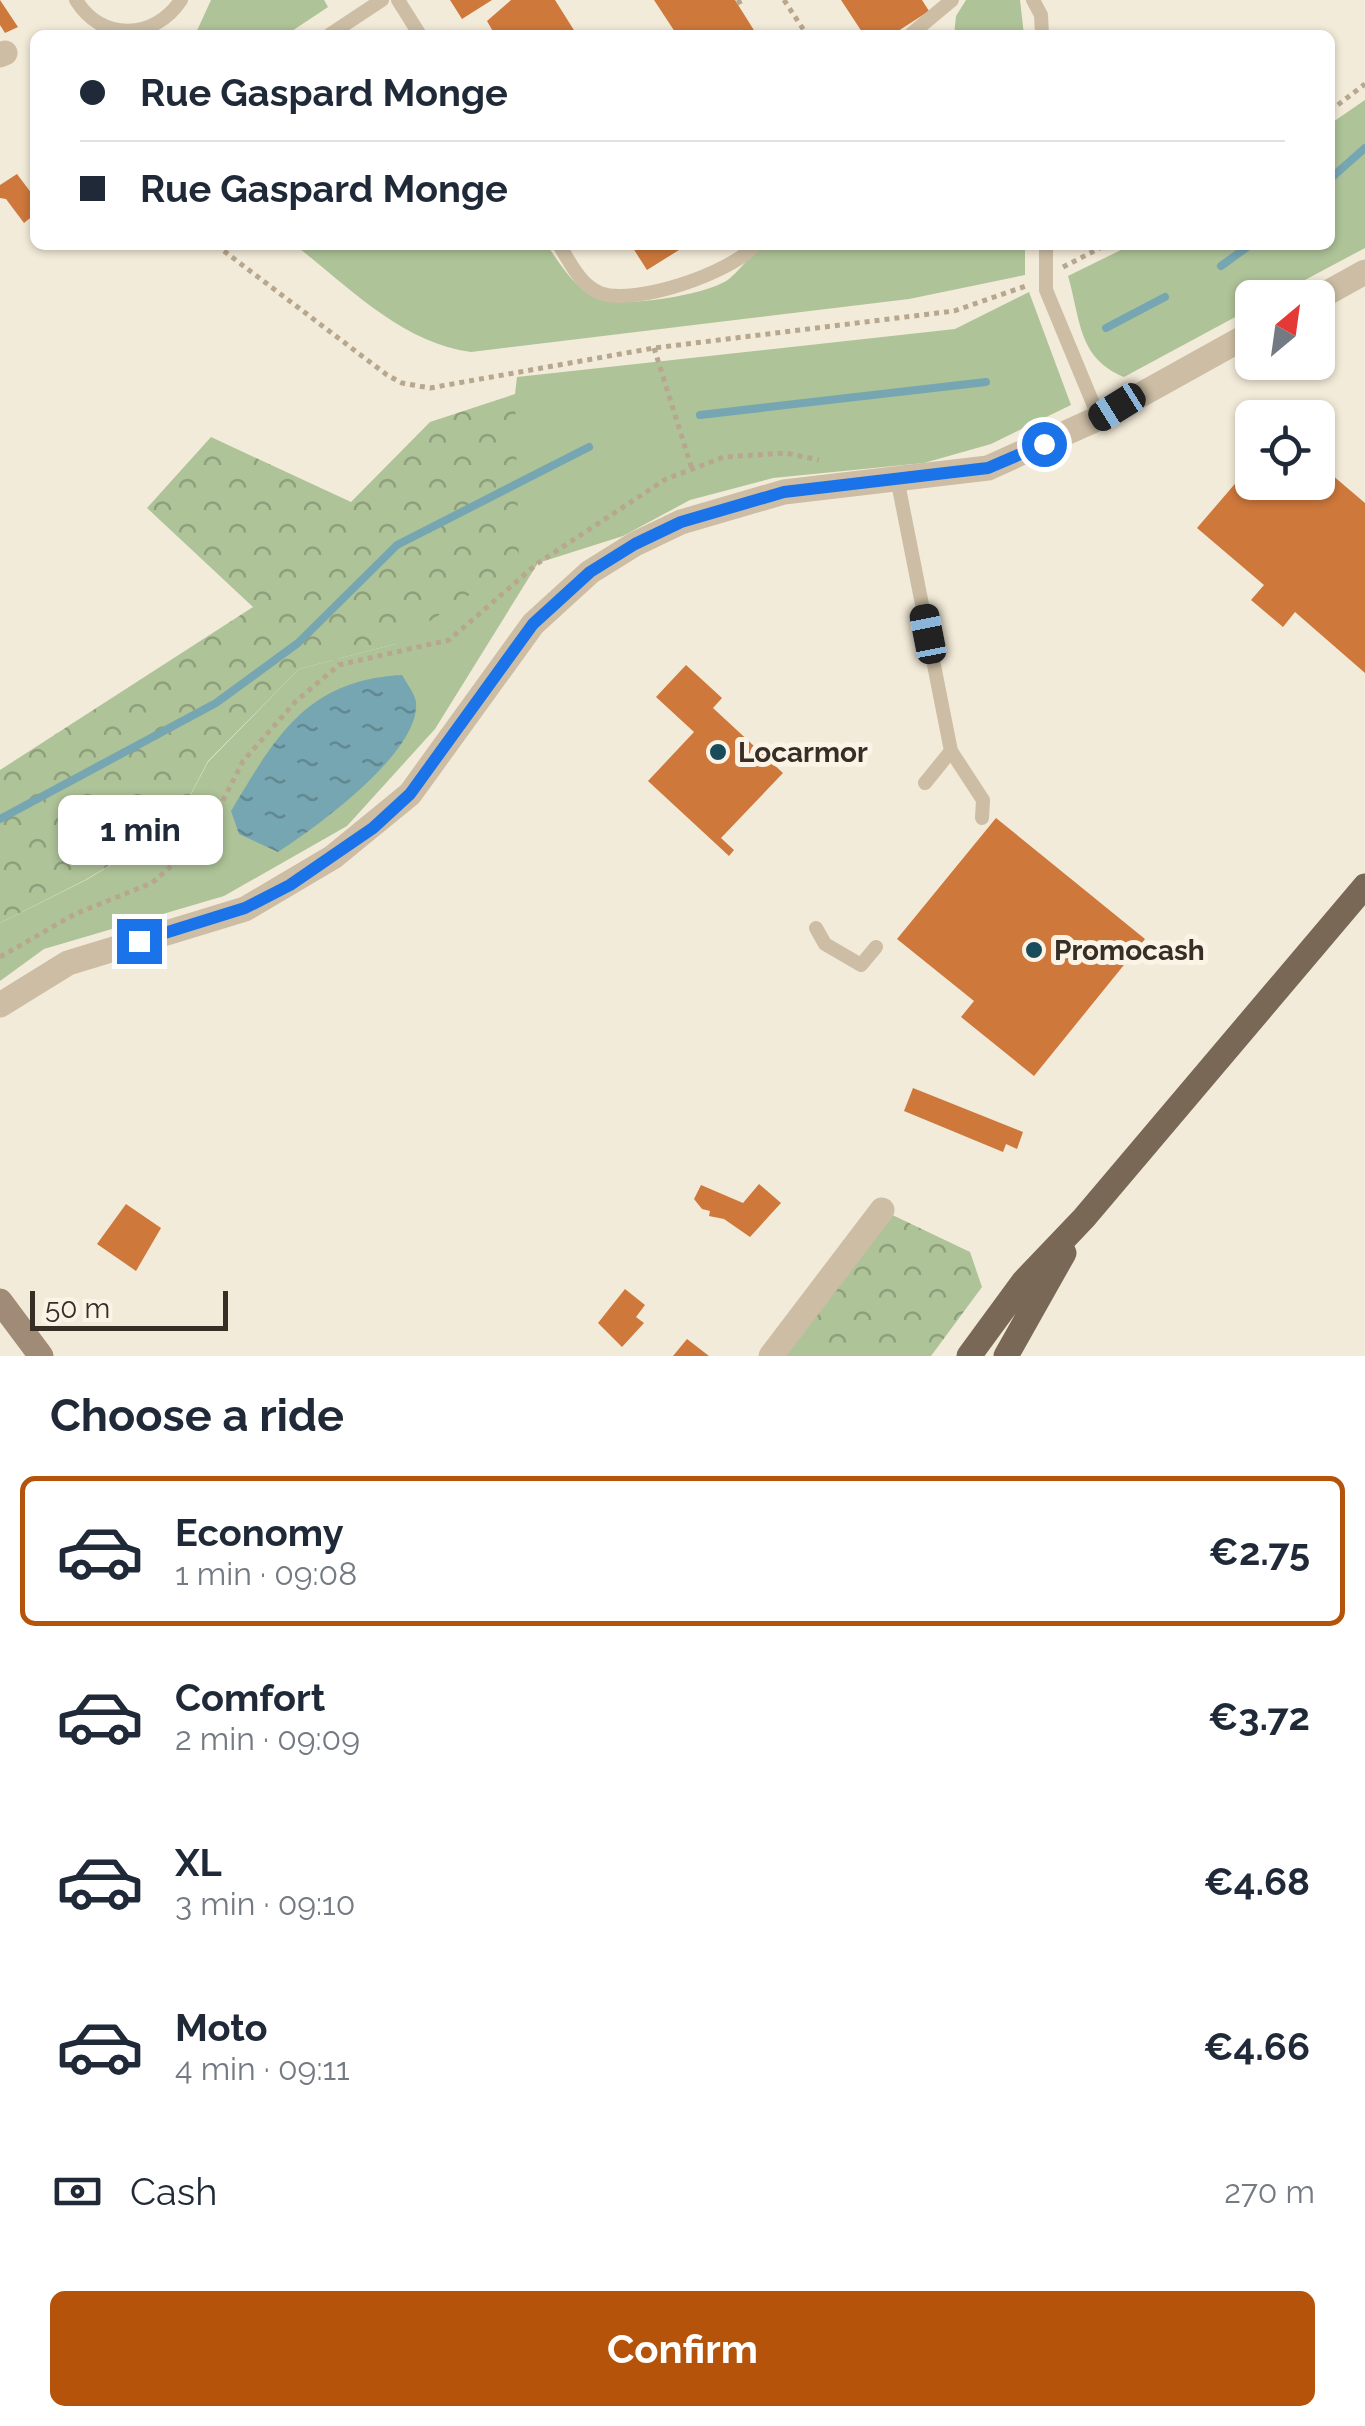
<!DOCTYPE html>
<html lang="en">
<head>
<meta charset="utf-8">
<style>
  :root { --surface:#fff; --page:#f2f2f3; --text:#1f2937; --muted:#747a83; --line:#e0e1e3; --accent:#b45309 }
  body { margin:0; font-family:Raleway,sans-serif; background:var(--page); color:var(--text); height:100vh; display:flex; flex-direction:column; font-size:38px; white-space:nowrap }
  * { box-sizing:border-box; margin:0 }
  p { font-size:32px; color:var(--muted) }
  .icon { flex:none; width:55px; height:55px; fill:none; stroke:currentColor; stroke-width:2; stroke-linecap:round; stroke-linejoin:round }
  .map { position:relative; height:1356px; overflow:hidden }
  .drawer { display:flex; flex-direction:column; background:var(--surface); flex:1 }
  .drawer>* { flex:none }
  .top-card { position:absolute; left:30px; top:30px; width:1305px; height:220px; border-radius:15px; box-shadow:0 2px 8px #0004; display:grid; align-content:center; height:220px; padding:0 50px; background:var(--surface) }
  .needle { width:65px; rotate:29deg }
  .tools { position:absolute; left:1235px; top:280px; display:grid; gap:20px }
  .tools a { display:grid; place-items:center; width:100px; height:100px; border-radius:15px; background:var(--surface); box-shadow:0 2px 8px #0004; font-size:50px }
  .scale { position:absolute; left:30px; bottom:25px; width:198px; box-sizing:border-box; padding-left:10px; border:5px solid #372e26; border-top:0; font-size:28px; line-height:35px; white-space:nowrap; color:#372e26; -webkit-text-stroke:8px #fbf4e6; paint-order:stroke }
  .end { position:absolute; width:45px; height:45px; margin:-22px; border:12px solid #1a73e8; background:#fff; box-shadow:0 0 0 5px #fff }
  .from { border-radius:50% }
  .bubble { position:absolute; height:70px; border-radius:15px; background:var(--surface); box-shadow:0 2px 8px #0004; font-size:32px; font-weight:700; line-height:70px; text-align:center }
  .car { position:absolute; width:30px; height:60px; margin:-30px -15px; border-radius:12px; box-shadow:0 0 8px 2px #0007; background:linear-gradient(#222 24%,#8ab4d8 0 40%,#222 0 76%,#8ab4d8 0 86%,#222 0) }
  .top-card b { display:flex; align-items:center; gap:35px; height:95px; font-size:38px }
  .top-card b+b { border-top:2px solid var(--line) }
  .top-card i { width:25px; height:25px; background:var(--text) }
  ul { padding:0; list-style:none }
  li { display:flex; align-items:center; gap:30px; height:150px; margin:0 20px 15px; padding:0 30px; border:5px solid transparent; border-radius:15px }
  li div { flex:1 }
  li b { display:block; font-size:38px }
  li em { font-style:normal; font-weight:700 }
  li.selected { border-color:var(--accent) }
  li>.icon { width:90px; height:90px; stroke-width:1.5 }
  h2 { padding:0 50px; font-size:45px; line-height:120px }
  .pay { display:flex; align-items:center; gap:25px; height:110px; padding:0 50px; font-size:38px }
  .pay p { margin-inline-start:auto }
  .cta { display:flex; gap:20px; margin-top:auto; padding:20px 50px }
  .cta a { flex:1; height:115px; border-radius:15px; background:var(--accent); color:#fff; font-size:40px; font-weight:700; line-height:115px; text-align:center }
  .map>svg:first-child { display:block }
  .green { fill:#aec398 }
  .forest { fill:url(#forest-crowns) }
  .water { fill:url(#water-ripples) }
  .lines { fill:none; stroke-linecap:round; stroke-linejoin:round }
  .stream { stroke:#76a6b2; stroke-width:8 }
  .building { fill:#ce783c }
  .path { stroke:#b8a78f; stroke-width:5; stroke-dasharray:5 5; stroke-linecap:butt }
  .lane { stroke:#ccbda4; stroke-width:14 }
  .street { stroke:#ccbda4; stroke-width:25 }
  .secondary { stroke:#a08c76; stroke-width:25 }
  .primary { stroke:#7a6856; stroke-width:25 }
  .route { stroke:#1a73e8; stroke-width:12 }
  .poi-dot { fill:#194c5b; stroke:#fbf4e6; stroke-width:4 }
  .labels { text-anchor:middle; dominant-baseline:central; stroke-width:10; stroke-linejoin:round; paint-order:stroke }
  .poi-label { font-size:28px; font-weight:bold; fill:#372e26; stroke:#fbf4e6; text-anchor:start }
</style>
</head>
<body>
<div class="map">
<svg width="1365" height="1356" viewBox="0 0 1365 1356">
  <defs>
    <pattern id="forest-crowns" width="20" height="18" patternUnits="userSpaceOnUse" patternTransform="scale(2.5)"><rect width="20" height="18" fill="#aec398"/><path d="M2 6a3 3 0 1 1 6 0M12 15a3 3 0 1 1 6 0" fill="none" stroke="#8e9f7c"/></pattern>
    <pattern id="water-ripples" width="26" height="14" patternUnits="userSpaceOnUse" patternTransform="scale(2.5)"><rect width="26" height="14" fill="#76a6b2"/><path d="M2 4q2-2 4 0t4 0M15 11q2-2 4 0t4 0" fill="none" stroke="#628891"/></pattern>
  </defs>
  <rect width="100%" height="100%" fill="#f3ebd9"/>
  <path class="green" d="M211,0H324L328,7L286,35H195Z
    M966,0H1020L1024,35H954L956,16Z
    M1365,100V248L1273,297L1252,298V308L1124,377C1078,358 1081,321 1068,276L1131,245H1330V124Z
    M295,245H547C560,264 572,284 593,297C615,310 709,295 729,279C740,270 750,256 761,245H1025V275L909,299L471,352C402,343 349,287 295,245Z
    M1029,292L1071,405L991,444L924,463L773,478L690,500L623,536L538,563L435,729L347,826L224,896L44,949L0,981V923L86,880L173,828L208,762L299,669L395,644L515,394L517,377L955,329Z"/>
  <path class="forest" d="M515,394L519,562L395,644L299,669L208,761L173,828L85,880L0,923V770L253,607L147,508L211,437L351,502L430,422Z
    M882,1210L970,1252L982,1287L931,1356H771Z"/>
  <path class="water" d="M402,675C406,682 415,694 416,702C421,752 315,828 278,852L239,834L231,811C276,736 307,680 402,675Z"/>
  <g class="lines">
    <path class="stream" d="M1330,179L1365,148
      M1221,266L1250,245
      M1106,328L1165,297
      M700,415L986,382
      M0,819L216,703L298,643L397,545L589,447"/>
  </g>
  <path class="building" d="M0,0L18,27L5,33L0,25Z
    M450,0H492L462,19Z
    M511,0H555L577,35H495L487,21Z
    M654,0H735L757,35H677Z
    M841,0H922L929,11L892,35H864Z
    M17,174L35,198V214L24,223L6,199L0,198V185Z
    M631,245H687L647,270Z
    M1318,452L1326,457L1325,469L1365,503V673L1295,612L1283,627L1251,600L1264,585L1197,528L1252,464V482H1318Z
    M686,665L722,698L713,708L783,773L721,838L734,850L729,856L648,781L694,732L656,697Z
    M996,818L1145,939L1034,1076L961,1017L974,1001L897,939Z
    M913,1088L1023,1132L1017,1149L1006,1144L1003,1152L904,1111Z
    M759,1184L781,1203L750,1237L724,1219L709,1216L710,1211L702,1209L694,1199L701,1185L743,1203Z
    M126,1204L161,1228L136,1271L97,1244Z
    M625,1289L645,1305L636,1317L644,1323L622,1347L598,1323Z
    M687,1339L709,1356H673Z"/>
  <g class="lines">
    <path class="path" d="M784,0L807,35
      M737,3L744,0
      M1330,111L1365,84
      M216,245L387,375L402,383L430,388L654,348L954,311L1026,286
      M1063,267L1106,245
      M654,348L692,469
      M0,957L75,914L152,883L205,836L243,761L296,701L339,665L449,640L538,563L666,479L724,457L786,453L819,460"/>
    <path class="lane" d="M76,0C101,42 155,40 181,0
      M398,0L420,35
      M1033,0L1041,15L1042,35
      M329,35L382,0
      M910,35L952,0
      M559,245C570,262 580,285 600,293C635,306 731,273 755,245
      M1046,245V290L1099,418
      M897,478L951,751L983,800L982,818
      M925,783L951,751
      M816,928L825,944L861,965L876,947"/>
    <path class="street" d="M0,55L5,53
      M1318,298L1365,272
      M0,1005L68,963L245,909L333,857L410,794L533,624L590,572L635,544L681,522L784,492L988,468L1099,418L1252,333
      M771,1356L882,1210"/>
    <path class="secondary" d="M0,1301L41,1356"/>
    <path class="primary" d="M969,1356L1024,1281L1084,1218L1365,886
      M1006,1356L1064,1253"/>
  </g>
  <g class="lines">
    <path class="route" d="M139,941L245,908L290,885L373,828L410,794L533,624L590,572L635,544L681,522L784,492L988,468L1044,444"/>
  </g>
  <g class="poi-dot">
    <circle cx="718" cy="752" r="10"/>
    <circle cx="1034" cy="950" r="10"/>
  </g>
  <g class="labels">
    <g class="poi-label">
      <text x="738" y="752">Locarmor</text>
      <text x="1054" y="950">Promocash</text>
    </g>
  </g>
</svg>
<div class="tools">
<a><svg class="needle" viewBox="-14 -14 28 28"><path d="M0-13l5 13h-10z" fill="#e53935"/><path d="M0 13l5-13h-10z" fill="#747a83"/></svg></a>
<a><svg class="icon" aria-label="locate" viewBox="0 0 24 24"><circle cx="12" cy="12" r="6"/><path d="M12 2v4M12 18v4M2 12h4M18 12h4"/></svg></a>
</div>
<div class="scale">50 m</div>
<i class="end from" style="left:1044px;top:444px"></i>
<i class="end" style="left:139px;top:941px"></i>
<div class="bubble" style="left:58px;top:795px;width:165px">1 min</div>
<i class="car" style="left:1117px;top:407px;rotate:238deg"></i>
<i class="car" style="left:928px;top:634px;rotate:349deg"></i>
<div class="top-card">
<b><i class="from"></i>Rue Gaspard Monge</b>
<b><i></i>Rue Gaspard Monge</b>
</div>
</div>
<section class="drawer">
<h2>Choose a ride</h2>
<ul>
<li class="selected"><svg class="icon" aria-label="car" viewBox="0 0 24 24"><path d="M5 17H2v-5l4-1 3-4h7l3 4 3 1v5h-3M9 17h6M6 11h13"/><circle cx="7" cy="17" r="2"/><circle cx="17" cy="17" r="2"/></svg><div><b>Economy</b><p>1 min · 09:08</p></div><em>€2.75</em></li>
<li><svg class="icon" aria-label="car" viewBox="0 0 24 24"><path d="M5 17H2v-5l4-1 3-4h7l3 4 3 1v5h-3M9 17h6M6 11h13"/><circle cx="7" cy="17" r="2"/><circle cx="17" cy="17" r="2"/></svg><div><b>Comfort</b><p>2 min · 09:09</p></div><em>€3.72</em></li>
<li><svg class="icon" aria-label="car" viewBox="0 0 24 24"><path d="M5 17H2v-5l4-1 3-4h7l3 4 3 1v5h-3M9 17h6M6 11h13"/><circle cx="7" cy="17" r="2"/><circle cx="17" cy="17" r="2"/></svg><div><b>XL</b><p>3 min · 09:10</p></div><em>€4.68</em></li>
<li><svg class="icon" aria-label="car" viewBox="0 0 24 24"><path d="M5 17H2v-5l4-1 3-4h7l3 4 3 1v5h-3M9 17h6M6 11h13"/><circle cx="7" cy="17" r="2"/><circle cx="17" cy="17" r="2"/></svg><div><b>Moto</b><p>4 min · 09:11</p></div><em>€4.66</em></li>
</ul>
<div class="pay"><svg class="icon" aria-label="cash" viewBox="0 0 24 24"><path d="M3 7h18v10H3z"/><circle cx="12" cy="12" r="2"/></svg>Cash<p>270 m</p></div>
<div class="cta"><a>Confirm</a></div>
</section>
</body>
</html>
